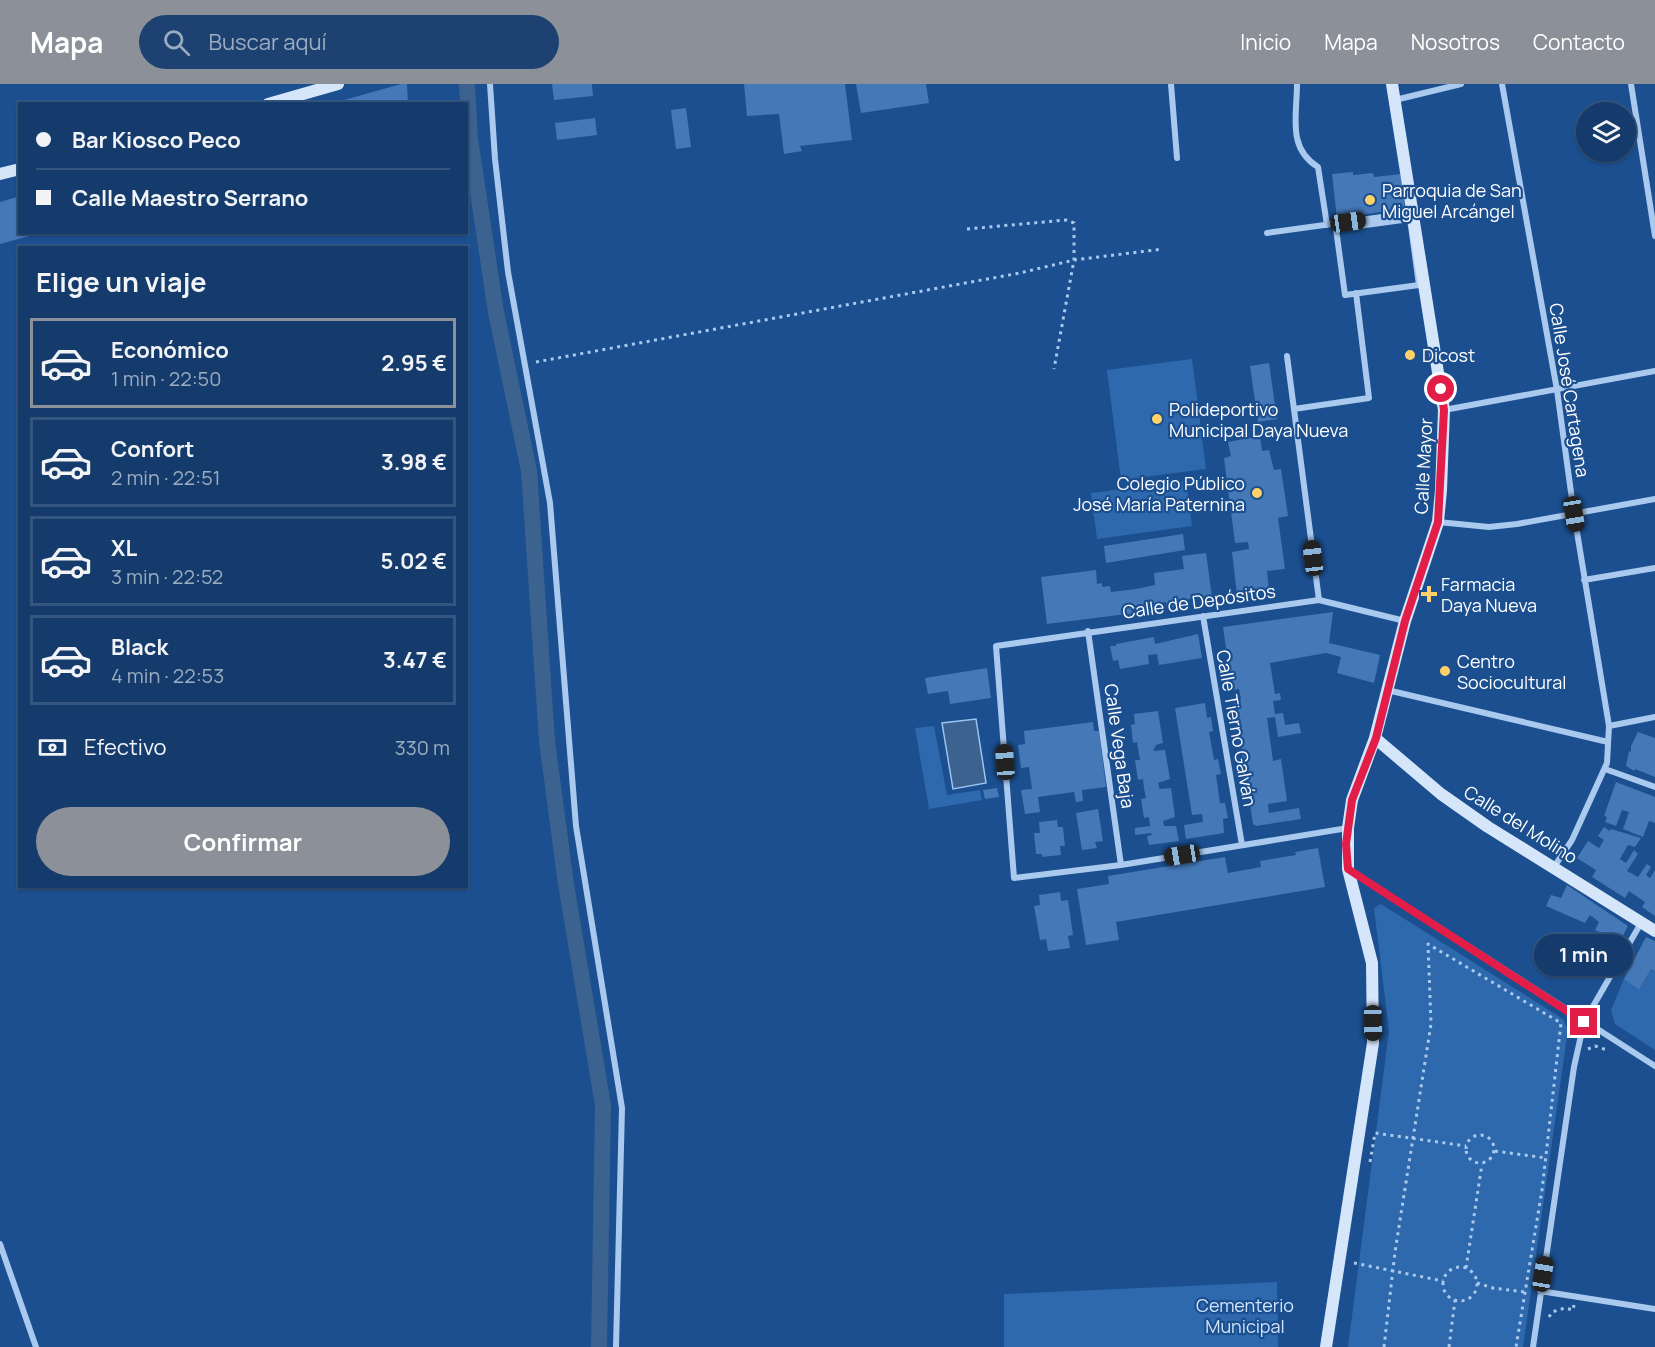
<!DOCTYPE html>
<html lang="es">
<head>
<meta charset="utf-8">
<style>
  :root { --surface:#143b6b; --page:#1d4271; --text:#f1f3f6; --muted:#9dadc1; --line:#33557e; --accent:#8c9099 }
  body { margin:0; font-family:Manrope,sans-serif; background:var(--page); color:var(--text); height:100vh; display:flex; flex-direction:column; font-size:22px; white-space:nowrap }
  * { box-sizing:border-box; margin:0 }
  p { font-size:20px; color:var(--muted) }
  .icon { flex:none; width:33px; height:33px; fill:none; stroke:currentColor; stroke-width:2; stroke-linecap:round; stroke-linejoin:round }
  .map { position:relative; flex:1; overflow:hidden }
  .drawer { position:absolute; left:18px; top:162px; width:450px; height:642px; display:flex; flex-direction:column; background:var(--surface); border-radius:0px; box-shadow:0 2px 4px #0004,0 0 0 2px var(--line) }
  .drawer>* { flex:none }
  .banner { position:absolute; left:18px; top:18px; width:450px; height:132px; border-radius:0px; box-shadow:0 2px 4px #0004,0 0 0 2px var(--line); display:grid; align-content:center; height:132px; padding:0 18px; background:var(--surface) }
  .buttons { position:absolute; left:1576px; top:18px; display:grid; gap:12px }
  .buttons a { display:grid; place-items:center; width:60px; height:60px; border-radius:50%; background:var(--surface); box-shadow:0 2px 4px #0004,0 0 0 2px var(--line); font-size:30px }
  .end { position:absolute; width:27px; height:27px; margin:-14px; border:8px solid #e11d48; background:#fff; box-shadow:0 0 0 3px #fff }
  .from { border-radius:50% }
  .bubble { position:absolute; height:42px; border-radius:21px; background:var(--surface); box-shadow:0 2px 4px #0004,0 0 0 2px var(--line); font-size:20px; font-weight:700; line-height:42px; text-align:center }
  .car { position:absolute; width:18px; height:36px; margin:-18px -9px; border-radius:8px; box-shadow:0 0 4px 2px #0007; background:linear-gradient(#222 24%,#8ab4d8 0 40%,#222 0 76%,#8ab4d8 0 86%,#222 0) }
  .banner b { display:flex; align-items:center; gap:21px; height:57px; font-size:22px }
  .banner b+b { border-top:2px solid var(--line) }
  .banner i { width:15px; height:15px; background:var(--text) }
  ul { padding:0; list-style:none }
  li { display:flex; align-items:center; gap:18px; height:90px; margin:0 12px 9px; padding:0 6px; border:3px solid var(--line); border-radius:0px }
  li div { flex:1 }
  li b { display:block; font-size:22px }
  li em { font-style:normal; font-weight:700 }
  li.current { border-color:var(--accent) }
  li>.icon { width:54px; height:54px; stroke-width:1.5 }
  h2 { padding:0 18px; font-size:27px; line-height:72px }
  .pay { display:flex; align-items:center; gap:15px; height:66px; padding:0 18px; font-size:22px }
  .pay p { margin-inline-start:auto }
  .cta { display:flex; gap:12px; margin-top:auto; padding:12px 18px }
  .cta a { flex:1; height:69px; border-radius:36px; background:var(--accent); color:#fff; font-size:24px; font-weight:700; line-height:69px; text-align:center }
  header { display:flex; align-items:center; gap:36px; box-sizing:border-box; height:84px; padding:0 30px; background:var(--accent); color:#fff }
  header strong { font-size:28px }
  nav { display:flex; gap:33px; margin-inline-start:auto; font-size:21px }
  .search { width:420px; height:54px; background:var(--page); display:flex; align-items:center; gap:15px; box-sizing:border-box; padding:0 21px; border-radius:33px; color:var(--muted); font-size:22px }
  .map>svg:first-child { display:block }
  .green { fill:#2e69ad }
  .water { fill:#3c6290; stroke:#9cc4f0; stroke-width:1.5 }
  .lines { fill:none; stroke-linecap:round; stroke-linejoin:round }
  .canal { stroke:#3c6290; stroke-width:16 }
  .building { fill:#4478b7 }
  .path { stroke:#a9c9ee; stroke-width:3; stroke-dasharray:3 4.5; stroke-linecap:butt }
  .street { stroke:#a9c9ee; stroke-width:6 }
  .secondary { stroke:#d6e6fa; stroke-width:12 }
  .route { stroke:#e11d48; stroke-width:8 }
  .poi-dot { fill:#ffd166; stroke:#1b4f8f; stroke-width:2 }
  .labels { text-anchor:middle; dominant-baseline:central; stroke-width:4.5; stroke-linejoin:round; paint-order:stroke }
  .poi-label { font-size:18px; fill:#fff; stroke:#1b4f8f; text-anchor:start }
  .street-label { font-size:18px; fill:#fff; stroke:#1b4f8f }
  .park-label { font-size:18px; fill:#cfe3fa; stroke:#1b4f8f }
</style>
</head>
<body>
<header>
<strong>Mapa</strong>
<div class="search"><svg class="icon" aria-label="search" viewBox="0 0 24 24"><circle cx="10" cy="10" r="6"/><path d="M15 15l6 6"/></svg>Buscar aquí</div>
<nav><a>Inicio</a><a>Mapa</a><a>Nosotros</a><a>Contacto</a></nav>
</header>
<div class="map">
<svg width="1655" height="1263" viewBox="0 0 1655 1263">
  <rect width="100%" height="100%" fill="#1b4f8f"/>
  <path class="green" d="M1192,275L1206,385L1121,396L1107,286Z
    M1186,397L1192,442L1097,455L1091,409Z
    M934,642L947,711L980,706L982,716L929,725L915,644Z
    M1381,820L1563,935L1568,945L1523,1263H1348L1389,947L1374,824Z
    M1651,885L1655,887V966L1615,940L1611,926L1624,895L1639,906Z
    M1277,1198L1278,1263H1004V1210Z"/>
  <path class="water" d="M976,635L986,699L953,705L942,639Z"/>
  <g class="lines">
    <path class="canal" d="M467,0L470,55L496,228L529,387L547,657L566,800L603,1021L599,1263"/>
  </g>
  <path class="building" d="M401,0H407L408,20H330Z
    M552,0H592L593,12L554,16Z
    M744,0H845L852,56L800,62L802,67L784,70L779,30L747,32Z
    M856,0H926L929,19L861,29Z
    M686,24L691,63L676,65L671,26Z
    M595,34L597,51L557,56L555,39Z
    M1353,88V91L1373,89L1374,93L1401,90L1405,124L1337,135L1332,90Z
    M20,112V148L41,149L0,160V118Z
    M1269,279L1277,335L1258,338L1250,282Z
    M1260,352L1262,367L1269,366L1274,386L1281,385L1288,432L1278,434L1285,485L1267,487L1269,506L1237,511L1232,468L1249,465L1248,458L1235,459L1224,374L1231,372L1228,358Z
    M1183,450L1185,466L1106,479L1104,462Z
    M1206,469L1212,513L1180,516L1181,522L1167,524L1166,518L1157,519L1159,526L1047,540L1041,493L1096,486L1097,500L1102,499V503L1110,502L1111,508L1136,505L1155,501L1154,489L1184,485L1182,472Z
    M1333,528L1329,559L1380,571L1374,599L1337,589L1341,573L1326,569L1270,579L1275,610L1280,609L1281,616L1273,617L1275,630L1283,629L1285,641L1299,639L1301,649L1278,653L1275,633L1267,634L1273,677L1281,675L1287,717L1268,720L1269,729L1299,724L1301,735L1256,742L1253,740L1234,616L1241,615L1239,605L1232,606L1223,543Z
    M1198,550L1202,574L1159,581L1157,570L1148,571L1149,580L1120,585L1118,576L1113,577L1110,562H1116V560L1154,553L1155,560Z
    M987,584L991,614L950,620L948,607L928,610L925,594Z
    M1205,619L1207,634L1211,633L1213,647L1209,648L1214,676L1218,675L1221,690L1216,691L1220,719H1225L1228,734L1223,735L1224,749L1186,755L1184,741L1203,738L1202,730L1192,731L1175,624Z
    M1158,627L1163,659L1156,661L1153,667L1165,666L1170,695L1158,699L1159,702V705L1171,704L1175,733L1163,737L1164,742H1176L1179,757L1149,761L1147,752L1152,751L1151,749L1135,751V744L1150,742L1149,733L1144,734L1141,715L1146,714L1144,704L1143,695L1138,696L1135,676H1140L1137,658L1133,659L1131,641L1135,640L1134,630Z
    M1093,638L1094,647H1099L1106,703L1082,706L1083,717L1076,718L1074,708L1038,713L1040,728L1025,730L1021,706L1032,705L1029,683L1021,684L1018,661L1025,660L1024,647Z
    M1638,648L1655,654V693L1635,685L1634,687L1626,682L1629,667L1631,668V662Z
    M1616,698L1655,713V739L1649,737L1643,753L1623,745L1629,728L1622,726L1616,742L1605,738L1607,733L1604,732Z
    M997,704L999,713L985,715L983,706Z
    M1098,725L1103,757L1095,758L1097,764L1082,766L1076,729Z
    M1057,736L1058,743H1063L1065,762H1060L1061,771L1042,773V770H1036L1034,749H1040L1039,738Z
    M1604,743L1610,747L1611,745L1641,754L1635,763L1628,761L1620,775L1626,779L1634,766L1638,770L1627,787L1638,793L1647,780L1651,783L1646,791L1650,794L1655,786V832L1642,823L1645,818L1629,807L1625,814L1592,793L1596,786L1577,774L1588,757L1599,764L1604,756L1598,752Z
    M1318,764L1325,803L1116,838L1119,856L1086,861L1077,805L1109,800L1108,792L1225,773L1228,789L1261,783L1260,777L1296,771L1295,768Z
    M1567,801L1628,842L1606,885L1588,874L1601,849L1595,846L1599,838L1590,831L1585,839L1546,822L1551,811L1561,814Z
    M1060,808L1061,817L1068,816L1073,851L1068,852L1070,864L1048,867L1046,855L1040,856L1034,822L1040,821L1039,811Z
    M1646,853L1655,857V887L1651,885L1639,906L1624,895Z"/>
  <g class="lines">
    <path class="path" d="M967,145L1066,136L1074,139V176L1054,285
      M536,278L1020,189L1074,176L1163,165
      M1588,965L1595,962L1607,966
      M1466 1065a14 14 0 1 1 28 0a14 14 0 1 1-28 0Z
      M1495,1067L1546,1074
      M1370,1078L1375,1049L1466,1062
      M1354,1179L1443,1197
      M1443 1200a17 17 0 1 1 34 0a17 17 0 1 1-34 0Z
      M1466,1184L1482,1080
      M1477,1199L1493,1204L1525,1208
      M1549,1233L1552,1228L1565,1224L1573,1226L1574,1221
      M1384,1263L1395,1168L1431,940L1428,860L1561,939L1542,1106L1516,1263
      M1449,1263L1455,1216"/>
    <path class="street" d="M490,0L495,75L508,188L550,419L576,742L622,1024L616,1263
      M1171,0L1177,74
      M1297,0C1297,32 1287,64 1318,83L1327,141
      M1502,0L1557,306L1574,430L1609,642L1607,679L1572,756L1554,783
      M1631,0L1655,152
      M1395,16L1461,0
      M1410,135L1419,201L1345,211L1336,145Z
      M1267,149L1411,129
      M1287,272L1319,516
      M1294,325L1369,314L1356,209
      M1444,326L1655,287
      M1438,438L1489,443L1517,440L1655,415
      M1584,496L1655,484
      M1203,532L1242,761
      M1088,547L1121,781
      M1387,606L1608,658
      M1609,642L1655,633
      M1605,685L1655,703
      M1348,744L1121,781L1014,794L996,562L1319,516L1405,537
      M1351,787L1655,982
      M0,1160L36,1263
      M1540,1207L1655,1225
      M1533,1263L1574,983L1584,938L1641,839"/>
    <path class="secondary" d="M268,20L338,0
      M0,90L20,85
      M1375,654L1441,710L1488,743L1655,847
      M1326,1263L1373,959L1372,879L1348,785V744L1352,716L1375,654L1405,537L1438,438L1441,406L1444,326L1392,0"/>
  </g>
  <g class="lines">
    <path class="route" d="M1441,305L1444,326L1438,438L1405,537L1376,654L1352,716L1346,760L1348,785L1584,938"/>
  </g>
  <g class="poi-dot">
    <circle cx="1370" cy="116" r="6"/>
    <circle cx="1410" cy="271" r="6"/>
    <circle cx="1157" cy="335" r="6"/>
    <circle cx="1257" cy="409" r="6"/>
    <path d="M1426 501h6v6h6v6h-6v6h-6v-6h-6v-6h6z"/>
    <circle cx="1445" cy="587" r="6"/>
  </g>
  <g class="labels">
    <g class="poi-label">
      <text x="1382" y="106">Parroquia de San<tspan x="1382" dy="21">Miguel Arcángel</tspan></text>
      <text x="1422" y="271">Dicost</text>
      <text x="1169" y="325">Polideportivo<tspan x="1169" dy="21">Municipal Daya Nueva</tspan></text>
      <text x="1245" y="399" text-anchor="end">Colegio Público<tspan x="1245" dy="21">José María Paternina</tspan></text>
      <text x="1441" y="500">Farmacia<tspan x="1441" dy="21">Daya Nueva</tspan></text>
      <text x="1457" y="577">Centro<tspan x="1457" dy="21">Sociocultural</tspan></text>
    </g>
    <g class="street-label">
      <text transform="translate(1570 306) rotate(81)">Calle José Cartagena</text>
      <text transform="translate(1423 382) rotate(-87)">Calle Mayor</text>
      <text transform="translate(1199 517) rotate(-8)">Calle de Depósitos</text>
      <text transform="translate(1237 644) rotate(80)">Calle Tierno Galván</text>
      <text transform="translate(1120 662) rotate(82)">Calle Vega Baja</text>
      <text transform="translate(1521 740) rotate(32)">Calle del Molino</text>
    </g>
    <g class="park-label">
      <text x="1245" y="1221">Cementerio<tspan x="1245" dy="21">Municipal</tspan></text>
    </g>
  </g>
</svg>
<div class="buttons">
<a><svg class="icon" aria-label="layers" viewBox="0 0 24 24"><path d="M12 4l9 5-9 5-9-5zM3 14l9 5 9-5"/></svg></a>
</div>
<i class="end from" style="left:1441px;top:305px"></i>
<i class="end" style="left:1584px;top:938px"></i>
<div class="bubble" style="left:1534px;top:850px;width:99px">1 min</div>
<i class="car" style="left:1348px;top:138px;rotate:82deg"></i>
<i class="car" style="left:1574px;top:430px;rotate:171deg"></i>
<i class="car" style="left:1313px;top:474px;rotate:353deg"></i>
<i class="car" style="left:1005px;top:678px;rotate:356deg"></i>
<i class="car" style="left:1182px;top:771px;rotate:261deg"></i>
<i class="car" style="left:1373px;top:939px;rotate:179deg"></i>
<i class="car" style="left:1543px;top:1190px;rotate:9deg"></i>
<div class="banner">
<b><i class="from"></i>Bar Kiosco Peco</b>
<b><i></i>Calle Maestro Serrano</b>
</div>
<section class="drawer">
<h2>Elige un viaje</h2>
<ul>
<li class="current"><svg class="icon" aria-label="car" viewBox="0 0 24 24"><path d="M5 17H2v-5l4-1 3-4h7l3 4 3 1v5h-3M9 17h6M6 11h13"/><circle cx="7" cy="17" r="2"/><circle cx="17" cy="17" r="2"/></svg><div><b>Económico</b><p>1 min · 22:50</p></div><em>2.95 €</em></li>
<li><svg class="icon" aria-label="car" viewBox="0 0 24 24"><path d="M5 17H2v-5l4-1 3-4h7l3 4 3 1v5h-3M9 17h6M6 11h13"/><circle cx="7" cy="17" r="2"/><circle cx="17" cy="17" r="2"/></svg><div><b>Confort</b><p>2 min · 22:51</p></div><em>3.98 €</em></li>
<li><svg class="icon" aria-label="car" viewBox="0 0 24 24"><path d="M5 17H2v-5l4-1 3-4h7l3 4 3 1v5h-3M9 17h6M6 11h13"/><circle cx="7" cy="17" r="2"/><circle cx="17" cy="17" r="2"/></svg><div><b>XL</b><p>3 min · 22:52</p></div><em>5.02 €</em></li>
<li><svg class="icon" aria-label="car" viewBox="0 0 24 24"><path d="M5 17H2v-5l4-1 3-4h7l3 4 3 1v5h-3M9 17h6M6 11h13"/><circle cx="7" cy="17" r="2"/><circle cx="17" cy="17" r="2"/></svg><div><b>Black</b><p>4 min · 22:53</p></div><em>3.47 €</em></li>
</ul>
<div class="pay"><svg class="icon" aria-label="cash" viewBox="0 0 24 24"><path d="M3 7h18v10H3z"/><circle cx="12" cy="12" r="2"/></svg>Efectivo<p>330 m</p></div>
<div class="cta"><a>Confirmar</a></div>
</section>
</div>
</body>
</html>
